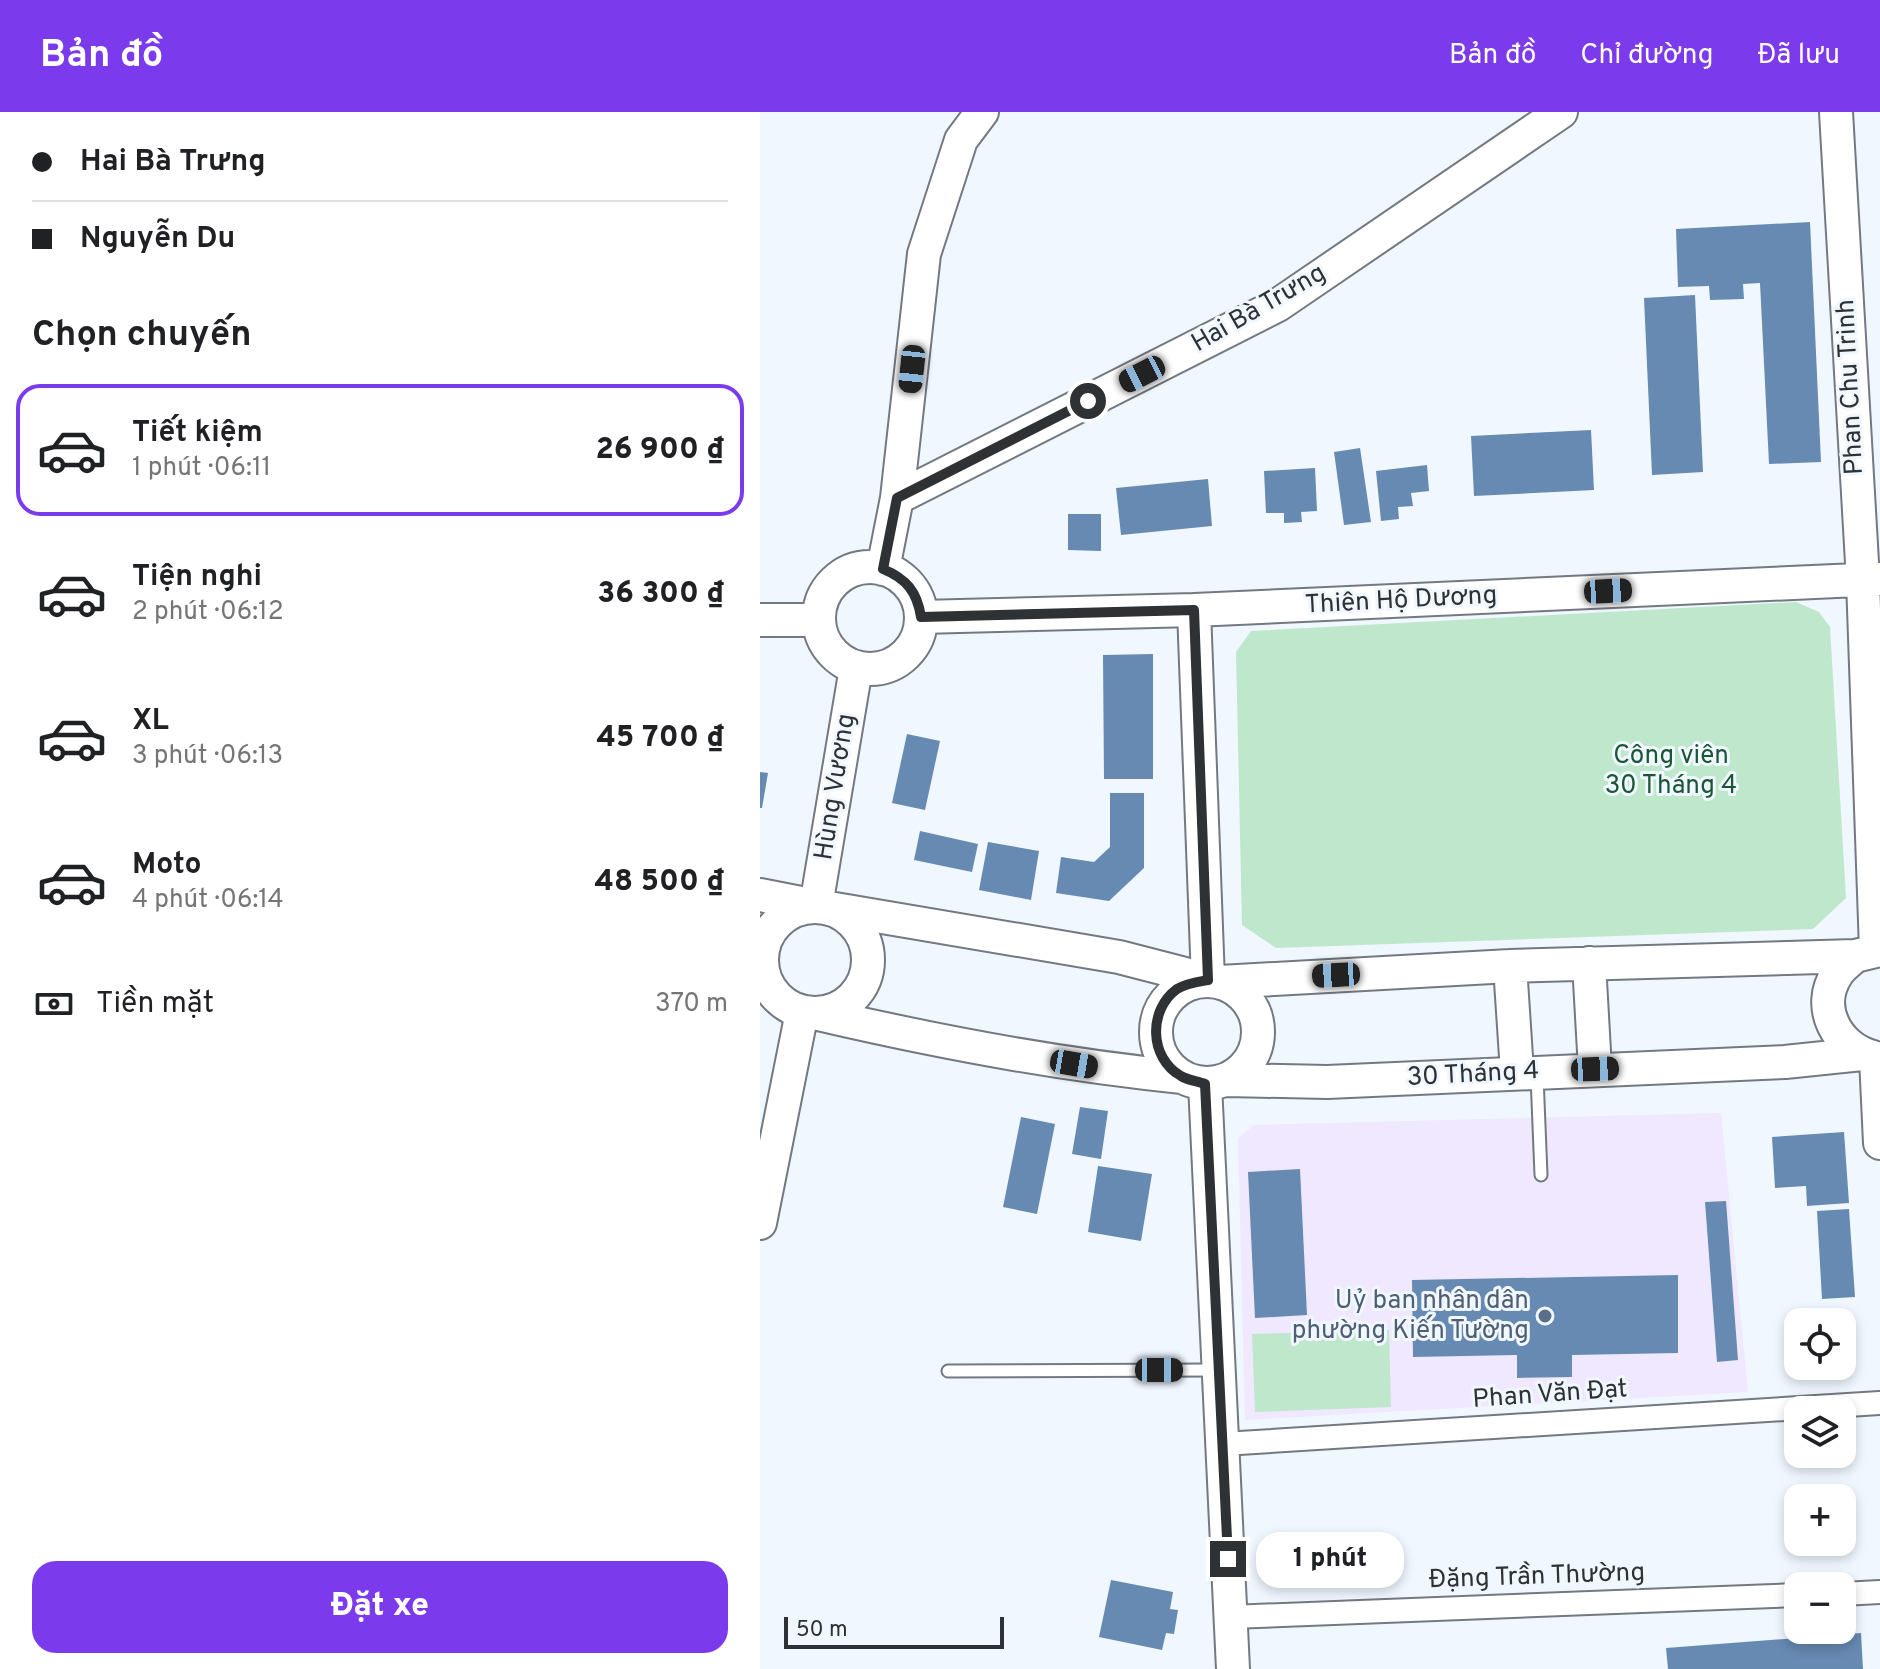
<!DOCTYPE html>
<html lang="vi">
<head>
<meta charset="utf-8">
<style>
  :root { --surface:#fff; --page:#f6f6f6; --text:#202124; --muted:#757577; --line:#e0e0e0; --accent:#7c3aed }
  body { margin:0; font-family:Overpass,sans-serif; background:var(--page); color:var(--text); height:100vh; display:flex; flex-direction:column; font-size:30px; white-space:nowrap }
  * { box-sizing:border-box; margin:0 }
  p { font-size:26px; color:var(--muted) }
  .icon { flex:none; width:44px; height:44px; fill:none; stroke:currentColor; stroke-width:2; stroke-linecap:round; stroke-linejoin:round }
  .map { position:relative; flex:1; overflow:hidden }
  .drawer { display:flex; flex-direction:column; background:var(--surface); width:760px }
  .drawer>* { flex:none }
  .banner { display:grid; align-content:center; height:176px; padding:0 32px; background:var(--surface) }
  .fabs { position:absolute; left:1024px; top:1196px; display:grid; gap:16px }
  .fabs a { display:grid; place-items:center; width:72px; height:72px; border-radius:16px; background:var(--surface); box-shadow:0 4px 12px #0003; font-size:40px }
  .scale { position:absolute; left:24px; bottom:20px; width:220px; box-sizing:border-box; padding-left:8px; border:4px solid #2f3235; border-top:0; font-size:22px; line-height:28px; white-space:nowrap; color:#2f3235; -webkit-text-stroke:6px #f0f7ff; paint-order:stroke }
  .end { position:absolute; width:36px; height:36px; margin:-18px; border:10px solid #2f3235; background:#fff; box-shadow:0 0 0 4px #fff }
  .from { border-radius:50% }
  .bubble { position:absolute; height:56px; border-radius:24px; background:var(--surface); box-shadow:0 4px 12px #0003; font-size:26px; font-weight:800; line-height:56px; text-align:center }
  .car { position:absolute; width:24px; height:48px; margin:-24px -12px; border-radius:10px; box-shadow:0 0 6px 2px #0007; background:linear-gradient(#222 24%,#8ab4d8 0 40%,#222 0 76%,#8ab4d8 0 86%,#222 0) }
  .banner b { display:flex; align-items:center; gap:28px; height:76px; font-size:30px }
  .banner b+b { border-top:2px solid var(--line) }
  .banner i { width:20px; height:20px; background:var(--text) }
  ul { padding:0; list-style:none }
  li { display:flex; align-items:center; gap:24px; height:132px; margin:0 16px 12px; padding:0 16px; border:4px solid transparent; border-radius:24px }
  li div { flex:1 }
  li b { display:block; font-size:30px }
  li em { font-style:normal; font-weight:800 }
  li.current { border-color:var(--accent) }
  li>.icon { width:72px; height:72px; stroke-width:1.5 }
  h2 { padding:0 32px; font-size:36px; line-height:96px }
  .pay { display:flex; align-items:center; gap:20px; height:88px; padding:0 32px; font-size:30px }
  .pay p { margin-inline-start:auto }
  .button { display:flex; gap:16px; margin-top:auto; padding:16px 32px }
  .button a { flex:1; height:92px; border-radius:24px; background:var(--accent); color:#fff; font-size:32px; font-weight:800; line-height:92px; text-align:center }
  header { display:flex; align-items:center; gap:48px; box-sizing:border-box; height:112px; padding:0 40px; background:var(--accent); color:#fff }
  header strong { font-size:38px }
  nav { display:flex; gap:44px; margin-inline-start:auto; font-size:28px }
  main { display:flex; flex:1; min-height:0 }
  .map>svg:first-child { display:block }
  .commercial { fill:#efe8fe }
  .green { fill:#bfe7cc }
  .building { fill:#678ab2 }
  .lines { fill:none; stroke-linecap:round; stroke-linejoin:round }
  .lane-casing { stroke:#737980; stroke-width:15 }
  .street-casing { stroke:#737980; stroke-width:26 }
  .secondary-casing { stroke:#737980; stroke-width:36 }
  .lane { stroke:#fff; stroke-width:11 }
  .street { stroke:#fff; stroke-width:22 }
  .secondary { stroke:#fff; stroke-width:32 }
  .route { stroke:#2f3235; stroke-width:10 }
  .service-dot { fill:#5c6f8a; stroke:#f0f7ff; stroke-width:3 }
  .labels { text-anchor:middle; dominant-baseline:central; stroke-width:6; stroke-linejoin:round; paint-order:stroke }
  .street-label { font-size:26px; fill:#2f3235; stroke:#f0f7ff }
  .park-label { font-size:26px; fill:#1b5635; stroke:#f0f7ff }
  .service-label { font-size:26px; fill:#4e5e75; stroke:#f0f7ff; text-anchor:end }
</style>
</head>
<body>
<header>
<strong>Bản đồ</strong>
<nav><a>Bản đồ</a><a>Chỉ đường</a><a>Đã lưu</a></nav>
</header>
<main>
<section class="drawer">
<div class="banner">
<b><i class="from"></i>Hai Bà Trưng</b>
<b><i></i>Nguyễn Du</b>
</div>
<h2>Chọn chuyến</h2>
<ul>
<li class="current"><svg class="icon" aria-label="car" viewBox="0 0 24 24"><path d="M5 17H2v-5l4-1 3-4h7l3 4 3 1v5h-3M9 17h6M6 11h13"/><circle cx="7" cy="17" r="2"/><circle cx="17" cy="17" r="2"/></svg><div><b>Tiết kiệm</b><p>1 phút · 06:11</p></div><em>26 900 ₫</em></li>
<li><svg class="icon" aria-label="car" viewBox="0 0 24 24"><path d="M5 17H2v-5l4-1 3-4h7l3 4 3 1v5h-3M9 17h6M6 11h13"/><circle cx="7" cy="17" r="2"/><circle cx="17" cy="17" r="2"/></svg><div><b>Tiện nghi</b><p>2 phút · 06:12</p></div><em>36 300 ₫</em></li>
<li><svg class="icon" aria-label="car" viewBox="0 0 24 24"><path d="M5 17H2v-5l4-1 3-4h7l3 4 3 1v5h-3M9 17h6M6 11h13"/><circle cx="7" cy="17" r="2"/><circle cx="17" cy="17" r="2"/></svg><div><b>XL</b><p>3 phút · 06:13</p></div><em>45 700 ₫</em></li>
<li><svg class="icon" aria-label="car" viewBox="0 0 24 24"><path d="M5 17H2v-5l4-1 3-4h7l3 4 3 1v5h-3M9 17h6M6 11h13"/><circle cx="7" cy="17" r="2"/><circle cx="17" cy="17" r="2"/></svg><div><b>Moto</b><p>4 phút · 06:14</p></div><em>48 500 ₫</em></li>
</ul>
<div class="pay"><svg class="icon" aria-label="cash" viewBox="0 0 24 24"><path d="M3 7h18v10H3z"/><circle cx="12" cy="12" r="2"/></svg>Tiền mặt<p>370 m</p></div>
<div class="button"><a>Đặt xe</a></div>
</section>
<div class="map">
<svg width="1120" height="1557" viewBox="0 0 1120 1557">
  <rect width="100%" height="100%" fill="#f0f7ff"/>
  <path class="commercial" d="M961,1001L988,1280L485,1308L478,1026L494,1013Z"/>
  <path class="green" d="M1036,490L1059,500L1070,515L1086,786L1053,817L516,836L482,813L476,540L491,519Z
    M629,1218L631,1295L495,1300L492,1222Z"/>
  <path class="building" d="M1050,110L1061,350L1009,352L1000,171L983,172L984,187L950,188L949,174L918,175L916,117Z
    M935,183L943,360L892,363L884,186Z
    M831,318L834,378L714,384L711,324Z
    M600,336L611,410L584,413L574,340Z
    M667,353L669,379L651,381L653,394L638,395L639,407L621,409L616,359Z
    M555,356L557,399L541,400L542,410L524,411V401H506L504,359Z
    M448,367L452,414L361,423L356,376Z
    M308,402H341V439L308,438Z
    M393,542V667H344L343,543Z
    M147,622L180,629L165,698L132,691Z
    M0,660L8,661L2,696H0Z
    M350,681H384V756L349,789L296,781L301,745L334,750L350,735Z
    M160,719L218,732L212,760L154,748Z
    M228,730L279,739L271,788L219,778Z
    M320,995L348,999L341,1047L312,1042Z
    M261,1005L295,1012L277,1102L243,1095Z
    M1084,1020L1089,1091L1047,1094L1046,1074L1015,1076L1012,1025Z
    M338,1054L392,1062L381,1129L328,1120Z
    M540,1057L547,1203L495,1206L488,1060Z
    M966,1089L978,1248L957,1250L945,1090Z
    M1089,1097L1095,1185L1062,1187L1057,1099Z
    M918,1163V1241L812,1243V1265L757,1266V1243L653,1245L652,1168Z
    M351,1468L413,1480L410,1497L418,1498L414,1522L406,1521L402,1538L339,1525Z
    M1101,1521L1103,1557H908L906,1536Z"/>
  <g class="lines">
    <defs>
      <path id="lane" d="M777,964L781,1063
        M188,1259L455,1258"/>
      <path id="street" d="M463,1332L1120,1291
        M1082,1482L1120,1480
        M470,1505L1038,1483"/>
      <path id="secondary" d="M1076,0L1103,468L1116,838
        M137,386L518,193L801,0
        M59 506a51 51 0 1 1 102 0a51 51 0 1 1-102 0Z
        M123,457L137,386L164,142L201,28L222,0
        M161,505L434,498L1120,467
        M0,508H59
        M0,783L56,794L96,556
        M2 848a53 53 0 1 1 106 0a53 53 0 1 1-106 0Z
        M69,796L359,845L448,868L434,498
        M1095,844C1089,850 1081,855 1077,862C1055,895 1077,936 1113,945
        M829,851L835,957
        M750,854L757,960
        M396 920a51 51 0 1 1 102 0a51 51 0 1 1-102 0Z
        M460,870L750,854L1095,844L1120,838
        M58,902C178,930 299,953 422,965
        M1116,946L1120,1031
        M467,968L567,970L1025,950L1102,942
        M445,972L473,1557
        M0,1111L42,900"/>
    </defs>
    <use href="#lane" class="lane-casing"/>
    <use href="#street" class="street-casing"/>
    <use href="#secondary" class="secondary-casing"/>
    <use href="#lane" class="lane"/>
    <use href="#street" class="street"/>
    <use href="#secondary" class="secondary"/>
  </g>
  <g class="lines">
    <path class="route" d="M328,289L137,386L123,457C147,467 157,480 161,505L434,498L448,868C437,870 427,871 417,877C388,898 389,946 421,964C427,968 437,969 445,972L468,1447"/>
  </g>
  <circle class="service-dot" cx="785" cy="1204" r="8"/>
  <g class="labels">
    <g class="street-label">
      <text transform="translate(499 197) rotate(-30)">Hai Bà Trưng</text>
      <text transform="translate(1091 275) rotate(-93)">Phan Chu Trinh</text>
      <text transform="translate(641 489) rotate(-3)">Thiên Hộ Dương</text>
      <text transform="translate(76 675) rotate(-81)">Hùng Vương</text>
      <text transform="translate(713 963) rotate(-3)">30 Tháng 4</text>
      <text transform="translate(790 1283) rotate(-4)">Phan Văn Đạt</text>
      <text transform="translate(777 1465) rotate(-2)">Đặng Trần Thường</text>
    </g>
    <g class="park-label">
      <text x="911" y="644">Công viên<tspan x="911" dy="30">30 Tháng 4</tspan></text>
    </g>
    <g class="service-label">
      <text x="769" y="1189">Uỷ ban nhân dân<tspan x="769" dy="30">phường Kiến Tường</tspan></text>
    </g>
  </g>
</svg>
<div class="fabs">
<a><svg class="icon" aria-label="locate" viewBox="0 0 24 24"><circle cx="12" cy="12" r="6"/><path d="M12 2v4M12 18v4M2 12h4M18 12h4"/></svg></a>
<a><svg class="icon" aria-label="layers" viewBox="0 0 24 24"><path d="M12 4l9 5-9 5-9-5zM3 14l9 5 9-5"/></svg></a>
<a>+</a>
<a>−</a>
</div>
<div class="scale">50 m</div>
<i class="end from" style="left:328px;top:289px"></i>
<i class="end" style="left:468px;top:1447px"></i>
<div class="bubble" style="left:496px;top:1420px;width:148px">1 phút</div>
<i class="car" style="left:152px;top:257px;rotate:186deg"></i>
<i class="car" style="left:382px;top:262px;rotate:243deg"></i>
<i class="car" style="left:848px;top:479px;rotate:87deg"></i>
<i class="car" style="left:576px;top:863px;rotate:267deg"></i>
<i class="car" style="left:314px;top:952px;rotate:100deg"></i>
<i class="car" style="left:835px;top:957px;rotate:88deg"></i>
<i class="car" style="left:399px;top:1258px;rotate:90deg"></i>
</div>
</main>
</body>
</html>
